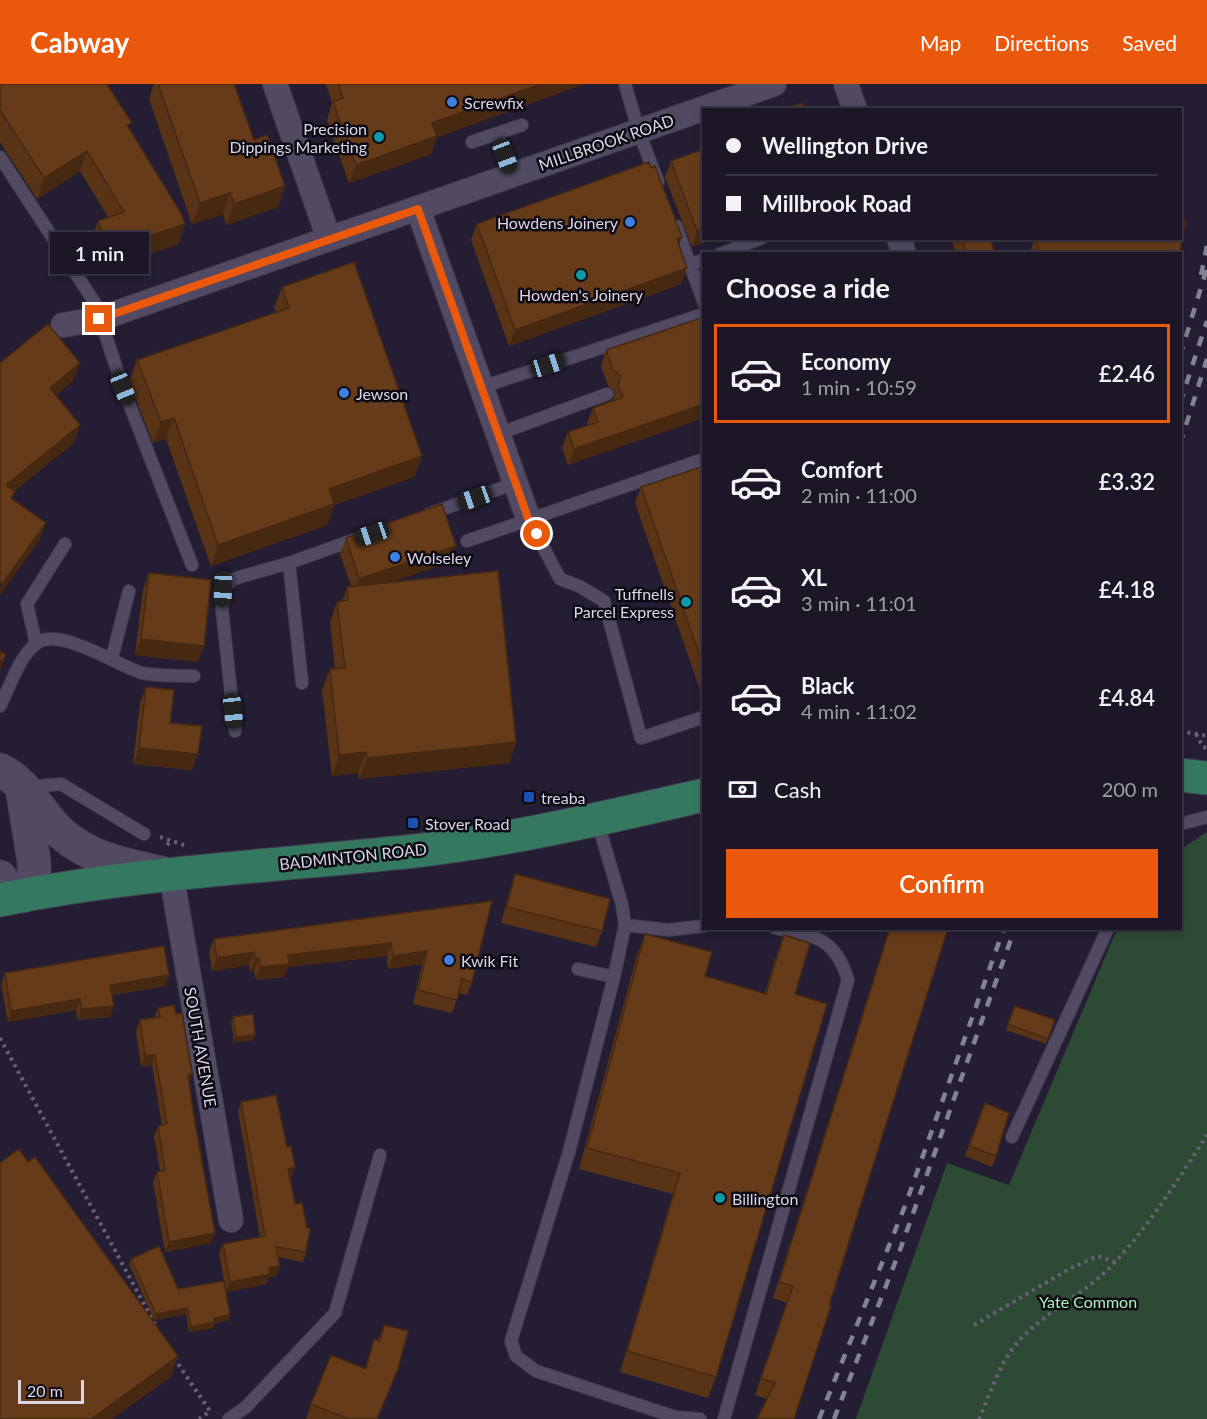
<!DOCTYPE html>
<html lang="en">
<head>
<meta charset="utf-8">
<style>
  :root { --surface:#1c1627; --page:#251f2f; --text:#f1f3f6; --muted:#a09fa7; --line:#3a3544; --accent:#ea580c }
  body { margin:0; font-family:Lato,sans-serif; background:var(--page); color:var(--text); height:100vh; display:flex; flex-direction:column; font-size:22px; white-space:nowrap }
  * { box-sizing:border-box; margin:0 }
  p { font-size:20px; color:var(--muted) }
  .icon { flex:none; width:33px; height:33px; fill:none; stroke:currentColor; stroke-width:2; stroke-linecap:round; stroke-linejoin:round }
  .map { position:relative; flex:1; overflow:hidden }
  .details { position:absolute; left:702px; top:168px; width:480px; height:678px; display:flex; flex-direction:column; background:var(--surface); border-radius:0px; box-shadow:0 3px 9px #0003,0 0 0 2px var(--line) }
  .details>* { flex:none }
  .guide { position:absolute; left:702px; top:24px; width:480px; height:132px; border-radius:0px; box-shadow:0 3px 9px #0003,0 0 0 2px var(--line); display:grid; align-content:center; height:132px; padding:0 24px; background:var(--surface) }
  .scale { position:absolute; left:18px; bottom:15px; width:66px; box-sizing:border-box; padding-left:6px; border:3px solid #dbd6e6; border-top:0; font-size:16px; line-height:21px; white-space:nowrap; color:#dbd6e6; -webkit-text-stroke:4px #0d0a14; paint-order:stroke }
  .end { position:absolute; width:27px; height:27px; margin:-14px; border:8px solid #ea580c; background:#fff; box-shadow:0 0 0 3px #fff }
  .from { border-radius:50% }
  .bubble { position:absolute; height:42px; border-radius:0px; background:var(--surface); box-shadow:0 3px 9px #0003,0 0 0 2px var(--line); font-size:20px; font-weight:600; line-height:42px; text-align:center }
  .car { position:absolute; width:18px; height:36px; margin:-18px -9px; border-radius:8px; box-shadow:0 0 4px 2px #0007; background:linear-gradient(#222 24%,#8ab4d8 0 40%,#222 0 76%,#8ab4d8 0 86%,#222 0) }
  .guide b { display:flex; align-items:center; gap:21px; height:57px; font-size:22px }
  .guide b+b { border-top:2px solid var(--line) }
  .guide i { width:15px; height:15px; background:var(--text) }
  ul { padding:0; list-style:none }
  li { display:flex; align-items:center; gap:18px; height:99px; margin:0 12px 9px; padding:0 12px; border:3px solid transparent; border-radius:0px }
  li div { flex:1 }
  li b { display:block; font-size:22px }
  li em { font-style:normal; font-weight:600 }
  li.selected { border-color:var(--accent) }
  li>.icon { width:54px; height:54px; stroke-width:1.5 }
  h2 { padding:0 24px; font-size:27px; line-height:72px }
  .pay { display:flex; align-items:center; gap:15px; height:66px; padding:0 24px; font-size:22px }
  .pay p { margin-inline-start:auto }
  .primary-button { display:flex; gap:12px; margin-top:auto; padding:12px 24px }
  .primary-button a { flex:1; height:69px; border-radius:0px; background:var(--accent); color:#fff; font-size:24px; font-weight:600; line-height:69px; text-align:center }
  header { display:flex; align-items:center; gap:36px; box-sizing:border-box; height:84px; padding:0 30px; background:var(--accent); color:#fff }
  header strong { font-size:28px }
  nav { display:flex; gap:33px; margin-inline-start:auto; font-size:21px }
  .map>svg:first-child { display:block }
  .green { fill:#2d4b34 }
  .lines { fill:none; stroke-linecap:round; stroke-linejoin:round }
  .service-casing { stroke:#40394c; stroke-width:14 }
  .minor-casing { stroke:#40394c; stroke-width:26 }
  .secondary-casing { stroke:#40394c; stroke-width:35 }
  .primary-casing { stroke:#40394c; stroke-width:35 }
  .path { stroke:#686175; stroke-width:4; stroke-dasharray:3 4.5; stroke-linecap:butt }
  .service { stroke:#524a63; stroke-width:12 }
  .minor { stroke:#524a63; stroke-width:24 }
  .secondary { stroke:#524a63; stroke-width:33 }
  .primary { stroke:#34795f; stroke-width:33 }
  .rail { stroke:#878194; stroke-width:4.5; stroke-dasharray:10 10; stroke-linecap:butt }
  .wall { fill:#583316 }
  .shaded-wall { fill:#472912 }
  .building { fill:#663b19; stroke:#472912; stroke-width:1.5 }
  .route { stroke:#ea580c; stroke-width:8 }
  .shop-dot { fill:#3f7fe0; stroke:#0d0a14; stroke-width:2 }
  .culture-dot { fill:#0f9aa8; stroke:#0d0a14; stroke-width:2 }
  .transit-dot { fill:#1a4fb4; stroke:#0d0a14; stroke-width:2 }
  .labels { text-anchor:middle; dominant-baseline:central; stroke-width:5; stroke-linejoin:round; paint-order:stroke }
  .poi-label { font-size:16px; fill:#dbd6e6; stroke:#0d0a14; text-anchor:start }
  .street-label { font-size:16px; fill:#dbd6e6; stroke:#0d0a14 }
  .park-label { font-size:16px; fill:#a9f1b7; stroke:#0d0a14 }
</style>
</head>
<body>
<header>
<strong>Cabway</strong>
<nav><a>Map</a><a>Directions</a><a>Saved</a></nav>
</header>
<div class="map">
<svg width="1207" height="1335" viewBox="0 0 1207 1335">
  <rect width="100%" height="100%" fill="#251d34"/>
  <path class="green" d="M1207,748V1335H856L947,1079L1009,1101L1117,845L1180,844L1181,765Z"/>
  <g class="lines">
    <defs>
      <path id="service" d="M625,0L639,48L658,98
        M497,50L512,91
        M472,58L522,41
        M0,73L95,219L123,304L192,481
        M676,142L704,219
        M720,170L762,154
        M690,180L704,176
        M482,303L704,230
        M498,350L607,310
        M429,430L516,399
        M528,434L560,495L579,502L604,517L641,654L704,633
        M467,457L704,375
        M36,559L27,520L65,460
        M112,574L129,507
        M302,599L289,479L359,454
        M0,622C10,603 19,572 37,559C59,543 116,580 139,588C155,593 177,591 194,592
        M235,647L222,525L223,505L233,495L289,479
        M26,703L61,700L144,750
        M1180,740L1207,733
        M625,841L668,846L704,842
        M578,885L614,893L625,841L622,821L597,736
        M614,893L569,1068L511,1257L516,1272L536,1287L675,1333L700,1335
        M1012,1053L1108,844
        M229,1335L246,1323L335,1229L380,1071
        M724,1335L848,896C835,853 815,852 775,844"/>
      <path id="minor" d="M275,0L329,155
        M846,0L855,26
        M418,125L528,434
        M899,154L904,170
        M63,241L99,235L774,0
        M171,789L231,1136"/>
      <path id="secondary" d="M0,686C27,698 40,731 61,749C90,775 125,781 162,789
        M0,793L4,800L23,812L34,794V777L22,704"/>
      <path id="primary" d="M1180,691L1207,694
        M0,816C137,788 276,782 414,767C512,756 608,733 704,711"/>
    </defs>
    <use href="#service" class="service-casing"/>
    <use href="#minor" class="minor-casing"/>
    <use href="#secondary" class="secondary-casing"/>
    <use href="#primary" class="primary-casing"/>
    <path class="path" d="M1180,647L1207,652
      M1196,650L1203,663L1207,664
      M160,753L184,761
      M167,761L172,756
      M0,954L157,1244
      M974,1241L1071,1184L1098,1172L1115,1178
      M174,1274L210,1327L199,1335
      M979,1335C990,1310 1000,1278 1018,1258C1046,1226 1088,1209 1116,1177C1151,1139 1179,1094 1207,1051"/>
    <use href="#service" class="service"/>
    <use href="#minor" class="minor"/>
    <use href="#secondary" class="secondary"/>
    <use href="#primary" class="primary"/>
    <path class="rail" d="M1201,191L1207,162
      M1180,272L1207,184
      M1180,319L1207,237
      M1180,360L1207,275
      M819,1335L905,1122L1004,844
      M834,1335L900,1166L1015,844"/>
  </g>
  <path class="wall" d="M0,0L129,45L185,140L178,160L101,187L91,157L98,137L108,133L80,87L37,115L0,58Z
    M154,0H234L254,56L285,102L278,123L226,141L223,130L192,140L149,15Z
    M326,0H584L437,53L431,70L349,99L327,36L332,19Z
    M671,77L704,154L692,163L665,93Z
    M477,140L682,153L679,161L687,184L681,200L509,262L471,156Z
    M951,154H990L995,170H956Z
    M1035,154H1180V170H1029Z
    M282,203L422,372L414,393L334,421L327,441L211,482L166,355L153,359L129,297L137,276L276,228L274,224Z
    M704,233L568,381L562,364L568,348L588,342L587,339L593,324L613,317L615,308L608,302L601,282L606,266Z
    M704,382V617L635,419L641,403Z
    M346,454L450,478L391,498L516,658L509,679L359,695L358,689L332,692L322,606L330,585H335L330,538L337,518L342,517L347,503L351,502L340,470Z
    M149,489L198,578L135,571L143,505Z
    M146,603L170,639L192,686L133,680L140,619Z
    M515,790L602,847L596,863L501,839L510,806Z
    M492,817L472,898L467,911L459,909L452,929L413,920L422,880L388,885L387,872L288,883L284,893L256,896L254,887L250,888L249,881L212,887L209,868L214,855Z
    M890,844H948L794,1335L767,1315L755,1311L787,1219L773,1214Z
    M645,850L705,892L765,909L776,872L784,851L795,910L716,1293L708,1314L620,1288L673,1110L579,1085L637,871Z
    M5,889L169,891L165,902L112,911L110,933L77,936L76,926L8,938L1,900Z
    M1015,922L1055,936L1046,960L1006,946Z
    M158,924L189,999L211,1159L165,1168L153,1098L157,1088L160,1087L154,1052L158,1042L162,1041L152,981L141,983L136,947L140,936L154,934Z
    M233,933L253,956L234,958L231,938Z
    M241,1018L292,1093H290L306,1168L303,1178L278,1173L280,1182L276,1192L269,1193L266,1200L226,1208L219,1170L223,1160L260,1153L238,1027Z
    M985,1019L996,1072L992,1083L965,1072Z
    M131,1175L178,1205L230,1231L228,1236L215,1239L213,1244L189,1248L186,1230L154,1236L129,1180Z
    M384,1241L392,1300L378,1335H306L311,1320L365,1284L374,1255L378,1256Z"/>
  <path class="shaded-wall" d="M541,0H584L437,53L431,70L349,99L356,81L432,39Z
    M87,67L80,87L37,115L44,94Z
    M285,102L278,123L226,141L234,120Z
    M230,109L223,130L192,140L200,119Z
    M185,140L178,160L101,187L108,166Z
    M704,145V154H716L692,163L697,147Z
    M682,153L676,169L677,155Z
    M687,184L681,200L509,262L515,246Z
    M80,279L73,297L43,322L50,304Z
    M704,320V334L568,381L574,365Z
    M174,334L166,355L153,359L161,338Z
    M80,341L74,359L0,419L6,401Z
    M422,372L414,393L334,421L327,441L211,482L218,461L329,405Z
    M46,439L39,457L0,511V504L2,500Z
    M456,462L450,478L353,511L359,495Z
    M141,555L204,562L198,578L135,571Z
    M6,571L0,586V579Z
    M516,658L509,679L359,695L367,674Z
    M139,664L198,670L192,686L133,680Z
    M366,668L358,689L332,692L339,671Z
    M391,859L387,872L288,883L284,893L256,896L260,883L288,871Z
    M427,867L422,880L388,885L393,872Z
    M254,868L249,881L212,887L217,874Z
    M259,874L254,887L250,888L255,875Z
    M169,891L165,902L106,912L110,901Z
    M80,915L76,926L8,938L11,927Z
    M114,922L110,933L77,936L81,925Z
    M255,951L253,956L234,958L236,953Z
    M155,971L152,981L141,983L145,972Z
    M192,990L189,1001L188,991Z
    M295,1083L292,1093L284,1095L288,1085Z
    M215,1149L211,1159L165,1168L169,1158Z
    M280,1182L276,1192L269,1193L266,1200L226,1208L230,1198L269,1184Z
    M188,1224L186,1230L154,1236L156,1230Z
    M230,1231L228,1236L215,1239L213,1244L189,1248L191,1243L214,1234Z
    M178,1272L171,1293L112,1335H91Z"/>
  <path class="building" d="M0,0H107L132,39L127,41L181,129L185,140L108,166L98,137L124,128L87,67L44,94L0,26Z
    M158,0H234L254,56L267,51L285,102L234,120L230,109L200,119Z
    M338,0H541L432,39L437,52L356,81L333,18L343,14Z
    M802,19L804,26H783Z
    M704,65V145L697,147L671,77Z
    M649,78L651,84L655,82L682,153L677,155L687,184L515,246L477,140Z
    M1180,124H1182L1185,141L1180,167L1169,170H1039L1036,154H1180Z
    M962,154H990L995,170H967Z
    M354,178L422,372L329,405L334,420L218,461L174,334L161,338L137,276L289,224L282,203Z
    M704,233V320L574,365L568,348L598,338L593,324L623,313L618,301L621,292L613,286L606,266Z
    M48,240L80,279L50,304L80,341L6,401L15,408L11,414L46,439L2,500L0,499V279Z
    M704,382V584L641,403Z
    M442,420L456,462L359,495L346,454Z
    M498,487L516,658L367,674L366,668L339,671L330,585L345,584L337,518L348,516L347,503Z
    M149,489L211,496L204,562L141,555Z
    M0,567L6,571L0,579Z
    M146,603L174,606L170,639L202,642L198,670L139,664Z
    M515,790L610,815L602,847L507,823Z
    M492,817L472,898L462,895L457,916L418,906L427,867L393,872L391,859L288,871L289,880L260,883L259,874L255,875L254,868L217,874L214,855Z
    M890,844H948L829,1221L831,1222L794,1335H757L775,1299L761,1294L793,1202L779,1198Z
    M645,850L712,868L705,892L766,910L784,851L810,859L795,910L827,920L716,1293L627,1267L680,1089L587,1064Z
    M164,862L169,891L110,901L114,922L81,925L80,915L11,927L5,889Z
    M174,921L176,930L182,929L192,990L188,991L194,1033L215,1149L169,1158L157,1088L165,1086L158,1042L167,1040L155,971L145,972L140,936L160,933L158,924Z
    M1015,922L1055,936L1048,955L1008,940Z
    M253,930L255,951L236,953L233,933Z
    M276,1011L287,1063L291,1062L295,1083L288,1085L295,1120L302,1119L307,1144L310,1145L306,1168L276,1163L280,1182L269,1184L270,1190L230,1198L223,1160L265,1152L241,1018Z
    M985,1019L1009,1029L996,1072L969,1062Z
    M19,1065L28,1078L35,1073L178,1272L91,1335H0V1079Z
    M159,1162L178,1205L224,1197L230,1231L214,1234L215,1238L191,1243L188,1224L156,1230L131,1175Z
    M384,1241L408,1247L398,1285L377,1335H349L311,1320L331,1271L366,1285L374,1255L380,1257Z"/>
  <g class="lines">
    <path class="route" d="M99,235L418,125L528,434L537,450"/>
  </g>
  <g class="shop-dot">
    <circle cx="452" cy="18" r="6"/>
    <circle cx="630" cy="138" r="6"/>
    <circle cx="344" cy="309" r="6"/>
    <circle cx="395" cy="473" r="6"/>
    <circle cx="449" cy="876" r="6"/>
  </g>
  <g class="culture-dot">
    <circle cx="379" cy="53" r="6"/>
    <circle cx="581" cy="191" r="6"/>
    <circle cx="686" cy="518" r="6"/>
    <circle cx="720" cy="1114" r="6"/>
  </g>
  <g class="transit-dot">
    <rect x="523" y="707" width="12" height="12" rx="3"/>
    <rect x="407" y="733" width="12" height="12" rx="3"/>
  </g>
  <g class="labels">
    <g class="poi-label">
      <text x="464" y="18">Screwfix</text>
      <text x="367" y="44" text-anchor="end">Precision<tspan x="367" dy="18">Dippings Marketing</tspan></text>
      <text x="618" y="138" text-anchor="end">Howdens Joinery</text>
      <text x="581" y="210" text-anchor="middle">Howden's Joinery</text>
      <text x="356" y="309">Jewson</text>
      <text x="407" y="473">Wolseley</text>
      <text x="674" y="509" text-anchor="end">Tuffnells<tspan x="674" dy="18">Parcel Express</tspan></text>
      <text x="541" y="713">treaba</text>
      <text x="425" y="739">Stover Road</text>
      <text x="461" y="876">Kwik Fit</text>
      <text x="732" y="1114">Billington</text>
    </g>
    <g class="street-label">
      <text transform="translate(606 58) rotate(-19)">MILLBROOK ROAD</text>
      <text transform="translate(353 772) rotate(-6)">BADMINTON ROAD</text>
      <text transform="translate(201 963) rotate(80)">SOUTH AVENUE</text>
    </g>
    <g class="park-label">
      <text x="1088" y="1217">Yate Common</text>
    </g>
  </g>
</svg>
<div class="scale">20 m</div>
<i class="end from" style="left:537px;top:450px"></i>
<i class="end" style="left:99px;top:235px"></i>
<div class="bubble" style="left:50px;top:148px;width:99px">1 min</div>
<i class="car" style="left:505px;top:72px;rotate:159deg"></i>
<i class="car" style="left:548px;top:281px;rotate:72deg"></i>
<i class="car" style="left:123px;top:304px;rotate:158deg"></i>
<i class="car" style="left:475px;top:414px;rotate:251deg"></i>
<i class="car" style="left:372px;top:450px;rotate:251deg"></i>
<i class="car" style="left:223px;top:505px;rotate:182deg"></i>
<i class="car" style="left:233px;top:627px;rotate:174deg"></i>
<div class="guide">
<b><i class="from"></i>Wellington Drive</b>
<b><i></i>Millbrook Road</b>
</div>
<section class="details">
<h2>Choose a ride</h2>
<ul>
<li class="selected"><svg class="icon" aria-label="car" viewBox="0 0 24 24"><path d="M5 17H2v-5l4-1 3-4h7l3 4 3 1v5h-3M9 17h6M6 11h13"/><circle cx="7" cy="17" r="2"/><circle cx="17" cy="17" r="2"/></svg><div><b>Economy</b><p>1 min · 10:59</p></div><em>£2.46</em></li>
<li><svg class="icon" aria-label="car" viewBox="0 0 24 24"><path d="M5 17H2v-5l4-1 3-4h7l3 4 3 1v5h-3M9 17h6M6 11h13"/><circle cx="7" cy="17" r="2"/><circle cx="17" cy="17" r="2"/></svg><div><b>Comfort</b><p>2 min · 11:00</p></div><em>£3.32</em></li>
<li><svg class="icon" aria-label="car" viewBox="0 0 24 24"><path d="M5 17H2v-5l4-1 3-4h7l3 4 3 1v5h-3M9 17h6M6 11h13"/><circle cx="7" cy="17" r="2"/><circle cx="17" cy="17" r="2"/></svg><div><b>XL</b><p>3 min · 11:01</p></div><em>£4.18</em></li>
<li><svg class="icon" aria-label="car" viewBox="0 0 24 24"><path d="M5 17H2v-5l4-1 3-4h7l3 4 3 1v5h-3M9 17h6M6 11h13"/><circle cx="7" cy="17" r="2"/><circle cx="17" cy="17" r="2"/></svg><div><b>Black</b><p>4 min · 11:02</p></div><em>£4.84</em></li>
</ul>
<div class="pay"><svg class="icon" aria-label="cash" viewBox="0 0 24 24"><path d="M3 7h18v10H3z"/><circle cx="12" cy="12" r="2"/></svg>Cash<p>200 m</p></div>
<div class="primary-button"><a>Confirm</a></div>
</section>
</div>
</body>
</html>
